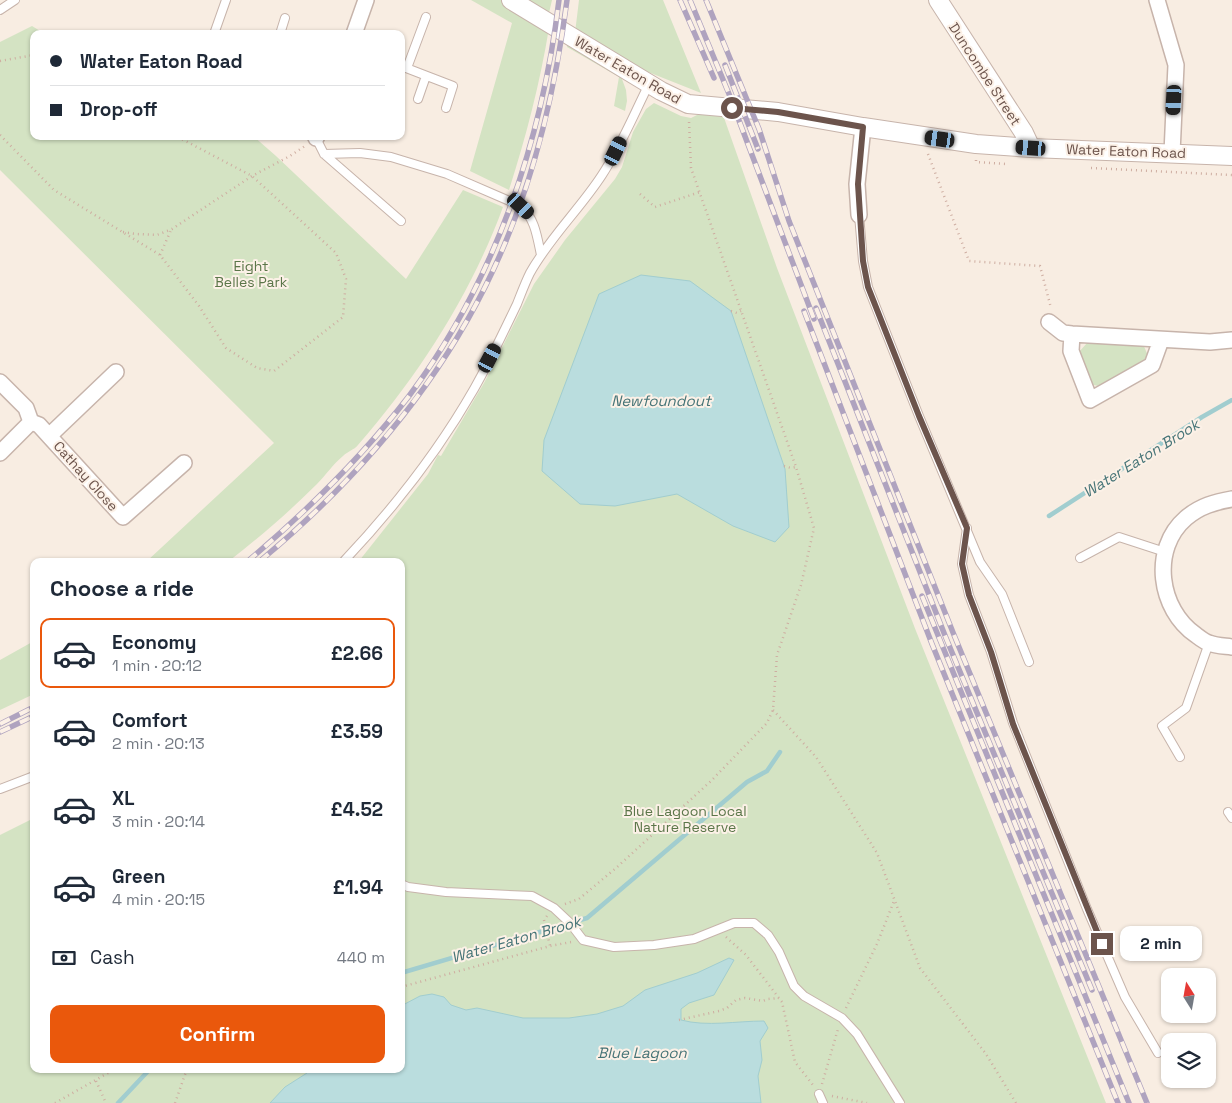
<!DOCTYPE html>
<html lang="en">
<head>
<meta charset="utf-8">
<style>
  :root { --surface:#fff; --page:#f6f6f7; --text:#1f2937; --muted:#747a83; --line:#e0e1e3; --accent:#ea580c }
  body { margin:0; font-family:"Space Grotesk",sans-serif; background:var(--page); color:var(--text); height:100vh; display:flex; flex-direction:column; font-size:19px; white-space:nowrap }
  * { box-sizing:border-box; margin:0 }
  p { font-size:16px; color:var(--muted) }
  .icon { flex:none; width:28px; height:28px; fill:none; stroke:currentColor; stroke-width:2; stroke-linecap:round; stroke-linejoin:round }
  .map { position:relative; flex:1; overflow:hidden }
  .sheet { position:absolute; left:30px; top:558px; width:375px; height:515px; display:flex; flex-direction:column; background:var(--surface); border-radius:10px; box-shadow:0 1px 4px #0004 }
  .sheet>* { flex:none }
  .top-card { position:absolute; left:30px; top:30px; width:375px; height:110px; border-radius:10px; box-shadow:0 1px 4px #0004; display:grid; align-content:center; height:110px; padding:0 20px; background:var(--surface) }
  .needle { width:32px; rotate:349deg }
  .fabs { position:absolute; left:1161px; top:968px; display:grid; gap:10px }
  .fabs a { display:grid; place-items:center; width:55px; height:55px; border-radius:10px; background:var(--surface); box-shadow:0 1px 4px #0004; font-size:25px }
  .end { position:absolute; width:22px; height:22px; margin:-11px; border:6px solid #6c544c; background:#fff; box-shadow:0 0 0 2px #fff }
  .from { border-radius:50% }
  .bubble { position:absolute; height:35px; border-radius:10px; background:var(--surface); box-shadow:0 1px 4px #0004; font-size:16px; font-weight:800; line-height:35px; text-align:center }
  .car { position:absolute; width:15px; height:30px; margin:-15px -8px; border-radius:6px; box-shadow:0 0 4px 1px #0007; background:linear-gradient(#222 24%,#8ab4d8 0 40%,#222 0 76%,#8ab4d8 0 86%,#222 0) }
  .top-card b { display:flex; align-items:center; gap:18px; height:48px; font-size:19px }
  .top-card b+b { border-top:1px solid var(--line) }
  .top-card i { width:12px; height:12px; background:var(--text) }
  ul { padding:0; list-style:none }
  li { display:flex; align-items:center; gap:15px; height:70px; margin:0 10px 8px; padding:0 10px; border:2px solid transparent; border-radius:10px }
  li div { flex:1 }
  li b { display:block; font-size:19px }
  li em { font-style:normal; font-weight:800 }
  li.active { border-color:var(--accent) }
  li>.icon { width:45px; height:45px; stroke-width:1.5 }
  h2 { padding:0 20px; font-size:22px; line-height:60px }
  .pay { display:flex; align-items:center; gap:12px; height:55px; padding:0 20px; font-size:19px }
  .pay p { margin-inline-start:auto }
  .cta { display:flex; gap:10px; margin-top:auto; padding:10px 20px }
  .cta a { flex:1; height:58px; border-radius:10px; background:var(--accent); color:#fff; font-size:20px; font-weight:800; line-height:58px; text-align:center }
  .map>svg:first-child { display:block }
  .green { fill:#d4e3c3 }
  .water { fill:#baddde; stroke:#a1cdcf }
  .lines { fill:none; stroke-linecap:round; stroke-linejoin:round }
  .stream { stroke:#a1cdcf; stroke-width:4.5 }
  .service-casing { stroke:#c7b4ab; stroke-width:10 }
  .minor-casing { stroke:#c7b4ab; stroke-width:18 }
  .tertiary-casing { stroke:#c7b4ab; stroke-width:20 }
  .path { stroke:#ceada1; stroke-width:2.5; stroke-dasharray:1 4; stroke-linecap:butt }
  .service { stroke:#fff; stroke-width:8 }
  .minor { stroke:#fff; stroke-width:15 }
  .tertiary { stroke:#fff; stroke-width:18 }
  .rail-casing { stroke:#afa3bf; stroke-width:5.5 }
  .rail { stroke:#fcf1e7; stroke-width:4; stroke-dasharray:11; stroke-linecap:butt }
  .route { stroke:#6c544c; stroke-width:6 }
  .labels { text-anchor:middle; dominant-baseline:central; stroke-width:4; stroke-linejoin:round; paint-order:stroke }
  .street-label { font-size:14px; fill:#6c544c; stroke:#fcf1e7 }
  .park-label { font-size:14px; fill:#5b7649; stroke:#fcf1e7 }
  .water-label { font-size:15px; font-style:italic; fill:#467477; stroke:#fcf1e7 }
</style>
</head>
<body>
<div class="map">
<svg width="1232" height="1103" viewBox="0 0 1232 1103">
  <rect width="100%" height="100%" fill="#f8ede2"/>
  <path class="green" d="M471,0H501L549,28C540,83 526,137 509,190L470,171L512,23Z
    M527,0H552L549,13Z
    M579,0H663L701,93L643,70L575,33Z
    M32,26L45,34H34V136H253L276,156L406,279L463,190L503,207C471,294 419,375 358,445C354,450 348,451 343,456C333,464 326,475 317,484C290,511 260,537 229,561H147L274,443L0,170V42Z
    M568,39L619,71L626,90L627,101L625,111L614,106L619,77L567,47Z
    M654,103L681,116L691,118L703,112H722L777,268L916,631L1106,1103H0V835L34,818V1069H401V561H359L428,474L438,455L441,456L484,383L534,284L565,240L615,179L622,167L633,132L646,109Z
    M1088,342L1143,344L1149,358L1102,387L1090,384L1078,353Z
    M34,641V694L0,710V660Z"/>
  <path class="water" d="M641,275L690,281L731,311L785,469L789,527L775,542L733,526L677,494L615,506L580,504L542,471L544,440L599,294Z
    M729,958L734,960L714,995L689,1003L681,1009V1020C707,1027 736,1021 764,1021L768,1028L760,1041L762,1060L758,1076L761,1103H270L285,1087L307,1073L309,1069H401V1006L420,996L432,994L444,997L451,1005L466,1010L477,1008L523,1018H569L597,1014L623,1006L645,990L697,973Z"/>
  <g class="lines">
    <path class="stream" d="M1049,516L1202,417L1232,400
      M401,973L587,918L747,782L767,771L780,752
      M118,1103L150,1069"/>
    <defs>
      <path id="service" d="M0,10L15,0
        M214,34L226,0
        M280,34L285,18
        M401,66L453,86L446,108
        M407,68L426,17
        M418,99L426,76
        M316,138L324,154L401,221
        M324,154L360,153L391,157L447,174L521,206C535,219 537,236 541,255
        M859,215L863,261L868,287L919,416L980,562L1002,594L1029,662
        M967,528L962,564L969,595L991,652L1013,723L1087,909L1125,997L1158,1053
        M1080,558L1119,537L1165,552
        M344,561C394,508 438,452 474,389C490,361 503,333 517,304C521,294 525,283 530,273C550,237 580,209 602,175C621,146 634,114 649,84
        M1180,757L1162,726L1186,708L1209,643
        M0,789L34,776
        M1228,812L1232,818
        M401,884L408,887L446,892L532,896L554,908L570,923L583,940L614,947L654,945L694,939L734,923H754L768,935L779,952L794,986L804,996L842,1018L857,1034L900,1103
        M819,1094L823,1103"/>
      <path id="minor" d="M1157,0L1176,65L1172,153
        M354,34L366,0
        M316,138L317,136
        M859,215L857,184L863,127
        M1049,322L1063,333L1072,334L1210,342L1232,340
        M1072,334L1071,351L1090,400L1152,365L1161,340
        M0,382L26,408L31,422L0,453
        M31,422L39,425L49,436L123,517L184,463
        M49,436L116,372
        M1232,499C1215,502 1200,506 1186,518C1150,549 1159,610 1196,635C1200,638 1205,642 1209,643C1216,646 1225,646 1232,647"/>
      <path id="tertiary" d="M511,0L661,91L688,104L778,112L863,127L976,144L1031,148L1232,156
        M938,0L1024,133L1031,148"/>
    </defs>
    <use href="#service" class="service-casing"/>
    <use href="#minor" class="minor-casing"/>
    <use href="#tertiary" class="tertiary-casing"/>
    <path class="path" d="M0,61L34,55
      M0,135L54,190L160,255L199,306L226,348L257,368L274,371L343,317L346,279L336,253L252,176L176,136
      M928,154L969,261L1040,266L1051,308
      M976,160V162L1006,164
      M1091,168L1232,175
      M640,194L655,207L700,192
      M123,232L136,234L157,235L172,229L252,176L290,156L305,146
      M160,255L171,230
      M731,311L737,313L741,311
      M784,466L791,468L796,467
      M773,710L816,757L877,853L920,968L986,1054L1016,1103
      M565,904L579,899L616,868L711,781L767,723L773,710L777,655L801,585L814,528L796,467L691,168L689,121
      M547,916L544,920L550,946
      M726,937L746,955L782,1002L795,1062L813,1085
      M401,987L550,946L571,942
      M846,1008L877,944L894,901
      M679,1020L719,1011L727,1008L736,1000L745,998L763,1001L768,999L779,998
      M96,1081L106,1103
      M822,1084L838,1029
      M832,1096L867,1103
      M55,1103L115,1069
      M175,1103L187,1069"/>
    <use href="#service" class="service"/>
    <use href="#minor" class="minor"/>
    <use href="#tertiary" class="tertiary"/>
    <defs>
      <path id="rail" d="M680,0L714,78
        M690,0L729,94L814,319
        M706,0L759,129L789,221L954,635L1147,1103
        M725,65L758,149
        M816,308L946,638L1092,990
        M804,311L932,644L1118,1103
        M248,561C307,511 362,457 409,396C495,281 542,141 559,0
        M260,561C362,476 451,371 503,248C537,169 556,85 567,0
        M922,596L1129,1103
        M0,724L34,707
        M0,732L34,716"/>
    </defs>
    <use href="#rail" class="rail-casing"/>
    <use href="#rail" class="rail"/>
  </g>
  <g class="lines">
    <path class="route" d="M732,108L778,112L863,127L858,184L863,261L868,287L919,416L967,528L962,564L969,595L991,652L1013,724L1102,944"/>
  </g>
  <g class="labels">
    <g class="street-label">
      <text transform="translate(628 70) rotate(30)">Water Eaton Road</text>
      <text transform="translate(985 74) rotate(57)">Duncombe Street</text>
      <text transform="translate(1126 151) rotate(2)">Water Eaton Road</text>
      <text transform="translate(86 476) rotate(48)">Cathay Close</text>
    </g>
    <g class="park-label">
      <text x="251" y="266">Eight<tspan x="251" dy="16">Belles Park</tspan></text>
      <text x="685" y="811">Blue Lagoon Local<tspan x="685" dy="16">Nature Reserve</tspan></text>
    </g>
    <g class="water-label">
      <text x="661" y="400">Newfoundout</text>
      <text transform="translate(1141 458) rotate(-32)">Water Eaton Brook</text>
      <text transform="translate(516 939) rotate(-16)">Water Eaton Brook</text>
      <text x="642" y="1052">Blue Lagoon</text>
    </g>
  </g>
</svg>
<div class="fabs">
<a><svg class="needle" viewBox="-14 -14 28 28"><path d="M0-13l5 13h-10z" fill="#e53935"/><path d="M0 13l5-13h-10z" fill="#747a83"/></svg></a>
<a><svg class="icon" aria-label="layers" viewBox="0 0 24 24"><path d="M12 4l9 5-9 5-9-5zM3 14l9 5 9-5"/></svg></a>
</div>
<i class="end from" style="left:732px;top:108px"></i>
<i class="end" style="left:1102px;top:944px"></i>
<div class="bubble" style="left:1120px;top:926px;width:82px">2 min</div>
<i class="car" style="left:1174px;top:100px;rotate:183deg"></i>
<i class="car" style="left:940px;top:139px;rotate:278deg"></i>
<i class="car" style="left:1031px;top:148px;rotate:274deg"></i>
<i class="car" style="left:616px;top:151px;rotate:26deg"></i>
<i class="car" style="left:521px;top:206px;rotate:133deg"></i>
<i class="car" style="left:490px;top:358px;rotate:28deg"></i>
<div class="top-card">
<b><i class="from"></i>Water Eaton Road</b>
<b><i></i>Drop-off</b>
</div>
<section class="sheet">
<h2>Choose a ride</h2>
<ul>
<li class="active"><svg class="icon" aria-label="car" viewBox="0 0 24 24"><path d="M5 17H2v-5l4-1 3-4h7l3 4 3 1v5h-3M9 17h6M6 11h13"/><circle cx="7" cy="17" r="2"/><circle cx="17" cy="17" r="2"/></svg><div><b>Economy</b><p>1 min · 20:12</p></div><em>£2.66</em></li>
<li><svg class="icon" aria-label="car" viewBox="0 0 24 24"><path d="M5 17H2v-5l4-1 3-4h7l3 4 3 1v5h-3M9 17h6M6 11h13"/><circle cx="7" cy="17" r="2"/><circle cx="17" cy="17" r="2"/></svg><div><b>Comfort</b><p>2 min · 20:13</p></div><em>£3.59</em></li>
<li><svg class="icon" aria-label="car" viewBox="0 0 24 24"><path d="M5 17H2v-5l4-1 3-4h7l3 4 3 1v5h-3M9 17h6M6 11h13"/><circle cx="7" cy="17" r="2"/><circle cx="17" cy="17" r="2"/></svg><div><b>XL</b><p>3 min · 20:14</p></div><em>£4.52</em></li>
<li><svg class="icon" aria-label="car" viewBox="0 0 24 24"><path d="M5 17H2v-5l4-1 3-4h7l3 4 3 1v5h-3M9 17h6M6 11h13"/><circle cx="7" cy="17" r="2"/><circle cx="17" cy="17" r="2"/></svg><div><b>Green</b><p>4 min · 20:15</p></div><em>£1.94</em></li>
</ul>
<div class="pay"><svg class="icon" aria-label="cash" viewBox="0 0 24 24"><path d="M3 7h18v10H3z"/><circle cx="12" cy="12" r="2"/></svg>Cash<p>440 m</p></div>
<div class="cta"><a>Confirm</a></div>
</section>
</div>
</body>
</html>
